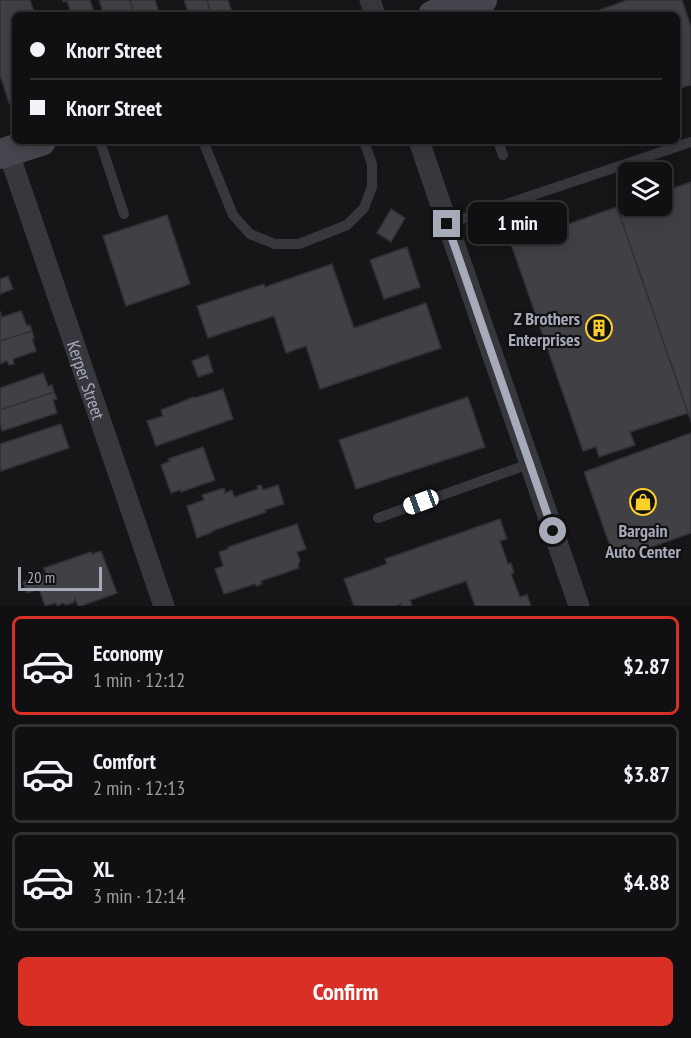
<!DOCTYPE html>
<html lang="en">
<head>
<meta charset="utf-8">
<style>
  :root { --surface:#101012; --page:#1e1e20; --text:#f1f3f6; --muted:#9c9d9f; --line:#303032; --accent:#d93025 }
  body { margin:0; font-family:"PT Sans Narrow",sans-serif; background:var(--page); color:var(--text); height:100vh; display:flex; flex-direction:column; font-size:22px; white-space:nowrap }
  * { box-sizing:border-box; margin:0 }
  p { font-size:20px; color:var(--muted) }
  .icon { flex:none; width:33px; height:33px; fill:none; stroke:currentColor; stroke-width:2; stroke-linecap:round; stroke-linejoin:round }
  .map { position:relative; height:606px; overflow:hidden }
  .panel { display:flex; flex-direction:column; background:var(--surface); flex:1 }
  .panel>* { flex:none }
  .guide { position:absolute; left:12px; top:12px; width:668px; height:132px; border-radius:9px; box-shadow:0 3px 15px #0003,0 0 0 2px var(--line); display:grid; align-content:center; height:132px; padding:0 18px; background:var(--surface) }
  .controls { position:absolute; left:618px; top:162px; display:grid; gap:12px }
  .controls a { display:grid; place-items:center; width:54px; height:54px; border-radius:9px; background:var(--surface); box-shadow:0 3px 15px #0003,0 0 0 2px var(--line); font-size:30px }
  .scale { position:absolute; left:18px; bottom:15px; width:84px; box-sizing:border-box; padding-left:6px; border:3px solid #a7abb9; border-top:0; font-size:16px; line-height:21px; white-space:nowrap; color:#a7abb9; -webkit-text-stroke:4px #111113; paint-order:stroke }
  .end { position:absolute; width:27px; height:27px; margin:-14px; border:8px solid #a7abb9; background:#111; box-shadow:0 0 0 3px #111 }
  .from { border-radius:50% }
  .bubble { position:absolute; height:42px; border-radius:9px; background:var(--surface); box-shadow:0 3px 15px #0003,0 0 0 2px var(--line); font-size:20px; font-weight:800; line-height:42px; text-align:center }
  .car { position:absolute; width:18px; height:36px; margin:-18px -9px; border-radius:8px; box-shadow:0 0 4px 2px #0007; background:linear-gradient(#fff 24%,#345 0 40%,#fff 0 76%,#345 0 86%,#fff 0) }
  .guide b { display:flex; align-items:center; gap:21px; height:57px; font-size:22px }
  .guide b+b { border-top:2px solid var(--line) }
  .guide i { width:15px; height:15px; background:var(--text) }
  ul { padding:10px 0 0; list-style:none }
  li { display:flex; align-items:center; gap:18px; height:99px; margin:0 12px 9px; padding:0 6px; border:3px solid var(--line); border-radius:9px }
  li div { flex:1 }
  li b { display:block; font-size:22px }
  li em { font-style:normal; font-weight:800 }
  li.active { border-color:var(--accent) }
  li>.icon { width:54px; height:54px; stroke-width:1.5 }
  .primary-button { display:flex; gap:12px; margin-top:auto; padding:12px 18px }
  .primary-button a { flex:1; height:69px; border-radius:9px; background:var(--accent); color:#fff; font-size:24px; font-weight:800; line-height:69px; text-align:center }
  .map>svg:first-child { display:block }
  .building { fill:#404045; stroke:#313034; stroke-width:1.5 }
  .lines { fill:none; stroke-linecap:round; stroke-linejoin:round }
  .lane { stroke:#37373e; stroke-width:10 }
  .street { stroke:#37373e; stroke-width:21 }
  .secondary { stroke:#45464e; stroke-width:30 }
  .route { stroke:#a7abb9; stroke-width:8 }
  .labels { text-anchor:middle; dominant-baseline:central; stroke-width:4.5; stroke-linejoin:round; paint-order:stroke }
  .poi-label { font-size:18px; font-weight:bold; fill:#a7abb9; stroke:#111113; text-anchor:end }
  .street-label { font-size:18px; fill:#a7abb9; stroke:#111113 }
</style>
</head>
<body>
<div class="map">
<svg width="691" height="606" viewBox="0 0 691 606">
  <rect width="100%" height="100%" fill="#161618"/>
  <path class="building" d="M0,0H30L35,15H15V101L9,103L0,75Z
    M63,0H90L95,15H72L67,1L63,2Z
    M99,0H130L135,15H104Z
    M130,0H155L160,15H135Z
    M184,0H207L211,15H189Z
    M207,0H228L233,15H211Z
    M627,0H682L691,27V85L676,89V15H586Z
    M691,182V422L617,207L628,203V206H662V192Z
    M617,207L688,413L630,432L635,445L599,457L596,447L583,451L511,244Z
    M391,209L405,218L391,242L377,233Z
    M167,215L190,284L126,306L103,236Z
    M407,247L420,287L384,299L370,260Z
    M332,264L354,328L426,303L441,348L320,389L306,346L286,353L274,316L208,338L197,306L264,284L265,287Z
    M8,276L13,289L0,294V279Z
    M0,311L2,317L21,311L27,326L30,325L32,331L0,341Z
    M32,331L34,338L32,339L36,351L13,359L14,364L9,365L7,361L0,364V341Z
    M208,355L213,372L198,377L192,361Z
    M43,373L48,386L52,385L54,392L0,410V388Z
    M223,389L233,419L156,446L147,421L163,416L161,410L194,397L195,398Z
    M54,392L57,399L53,400L57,413L2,431L0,423V410Z
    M468,397L485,447L356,489L339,440Z
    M61,424L69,448L1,471L0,467V444Z
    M691,433V533L615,560L584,472Z
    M203,447L215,480L181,492L180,490L171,493L161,465L170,461L168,459Z
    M261,485L263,490L278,485L284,504L265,510L266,512L212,531L213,532L197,538L187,506L204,500L202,495L224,488L225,493L232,490L234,497L258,489L257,486Z
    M500,519L507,539L500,541L508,564L511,563L514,573L511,574L520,597L527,595L531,606H475L466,581L410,600L412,605L410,606H401V604L395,606H354L344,579L387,564L385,559Z
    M297,524L306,549L297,552L300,561L298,565L299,568L261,581L262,584L256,586L255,584L224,594L215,569L223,566L219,552L228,549V547Z
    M101,551L117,593L81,606H78L75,599L73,603L66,605L63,603L57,606L56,603L45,606L39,589L27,593L23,582L46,573L44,568L91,552L92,554Z"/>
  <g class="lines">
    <path class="lane" d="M100,141L124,214
      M203,141L233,215L250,234L275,244H299L347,225L364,208L372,187V164L364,141
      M498,141L503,155
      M447,224L691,142
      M378,518L529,464"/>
    <g class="street">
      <path d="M370,0L375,15"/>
      <path d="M419,141L579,606"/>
      <path id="s1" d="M8,151L164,606"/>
    </g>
    <path class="secondary" d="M433,15L482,0
      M0,154L41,141"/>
  </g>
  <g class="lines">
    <path class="route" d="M447,224L553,531"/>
  </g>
  <defs>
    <symbol id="building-ring" viewBox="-11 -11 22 22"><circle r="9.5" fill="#111113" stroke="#fdcf29" stroke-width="1.5"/><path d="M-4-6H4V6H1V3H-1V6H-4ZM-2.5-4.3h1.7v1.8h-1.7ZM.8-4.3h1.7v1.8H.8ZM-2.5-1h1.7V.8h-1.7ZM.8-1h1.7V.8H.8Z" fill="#fdcf29"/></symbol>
    <symbol id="shop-ring" viewBox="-11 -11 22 22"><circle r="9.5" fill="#111113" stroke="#fdcf29" stroke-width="1.5"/><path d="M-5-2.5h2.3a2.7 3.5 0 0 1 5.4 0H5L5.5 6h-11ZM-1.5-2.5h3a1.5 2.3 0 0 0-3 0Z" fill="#fdcf29"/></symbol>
  </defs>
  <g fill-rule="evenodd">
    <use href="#building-ring" x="584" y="313" width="30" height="30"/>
    <use href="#shop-ring" x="628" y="487" width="30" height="30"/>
  </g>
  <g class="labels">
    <g class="poi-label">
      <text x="580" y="318">Z Brothers<tspan x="580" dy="21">Enterprises</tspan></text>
      <text x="643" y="530" text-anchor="middle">Bargain<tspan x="643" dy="21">Auto Center</tspan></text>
    </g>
    <g class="street-label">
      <text stroke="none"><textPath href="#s1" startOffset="242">Kerper Street</textPath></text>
    </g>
  </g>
</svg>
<div class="controls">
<a><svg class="icon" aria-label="layers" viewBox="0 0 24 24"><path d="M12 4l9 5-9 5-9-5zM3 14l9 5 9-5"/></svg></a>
</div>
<div class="scale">20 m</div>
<i class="end from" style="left:553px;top:531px"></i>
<i class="end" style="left:447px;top:224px"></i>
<div class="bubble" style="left:468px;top:202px;width:99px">1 min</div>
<i class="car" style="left:421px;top:502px;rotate:250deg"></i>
<div class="guide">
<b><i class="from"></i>Knorr Street</b>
<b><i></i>Knorr Street</b>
</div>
</div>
<section class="panel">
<ul>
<li class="active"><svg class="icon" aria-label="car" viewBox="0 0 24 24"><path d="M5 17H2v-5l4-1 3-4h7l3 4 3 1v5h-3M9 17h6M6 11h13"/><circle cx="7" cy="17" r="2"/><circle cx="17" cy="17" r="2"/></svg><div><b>Economy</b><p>1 min · 12:12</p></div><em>$2.87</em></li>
<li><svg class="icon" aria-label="car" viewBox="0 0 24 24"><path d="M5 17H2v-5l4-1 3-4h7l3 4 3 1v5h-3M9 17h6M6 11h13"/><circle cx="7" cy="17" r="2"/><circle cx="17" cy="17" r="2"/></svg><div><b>Comfort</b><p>2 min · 12:13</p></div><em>$3.87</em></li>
<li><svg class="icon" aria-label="car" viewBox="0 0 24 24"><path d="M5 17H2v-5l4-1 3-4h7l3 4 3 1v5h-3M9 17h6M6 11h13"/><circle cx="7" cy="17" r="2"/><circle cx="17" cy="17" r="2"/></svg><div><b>XL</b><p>3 min · 12:14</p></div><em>$4.88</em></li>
</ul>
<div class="primary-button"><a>Confirm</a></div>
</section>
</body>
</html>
